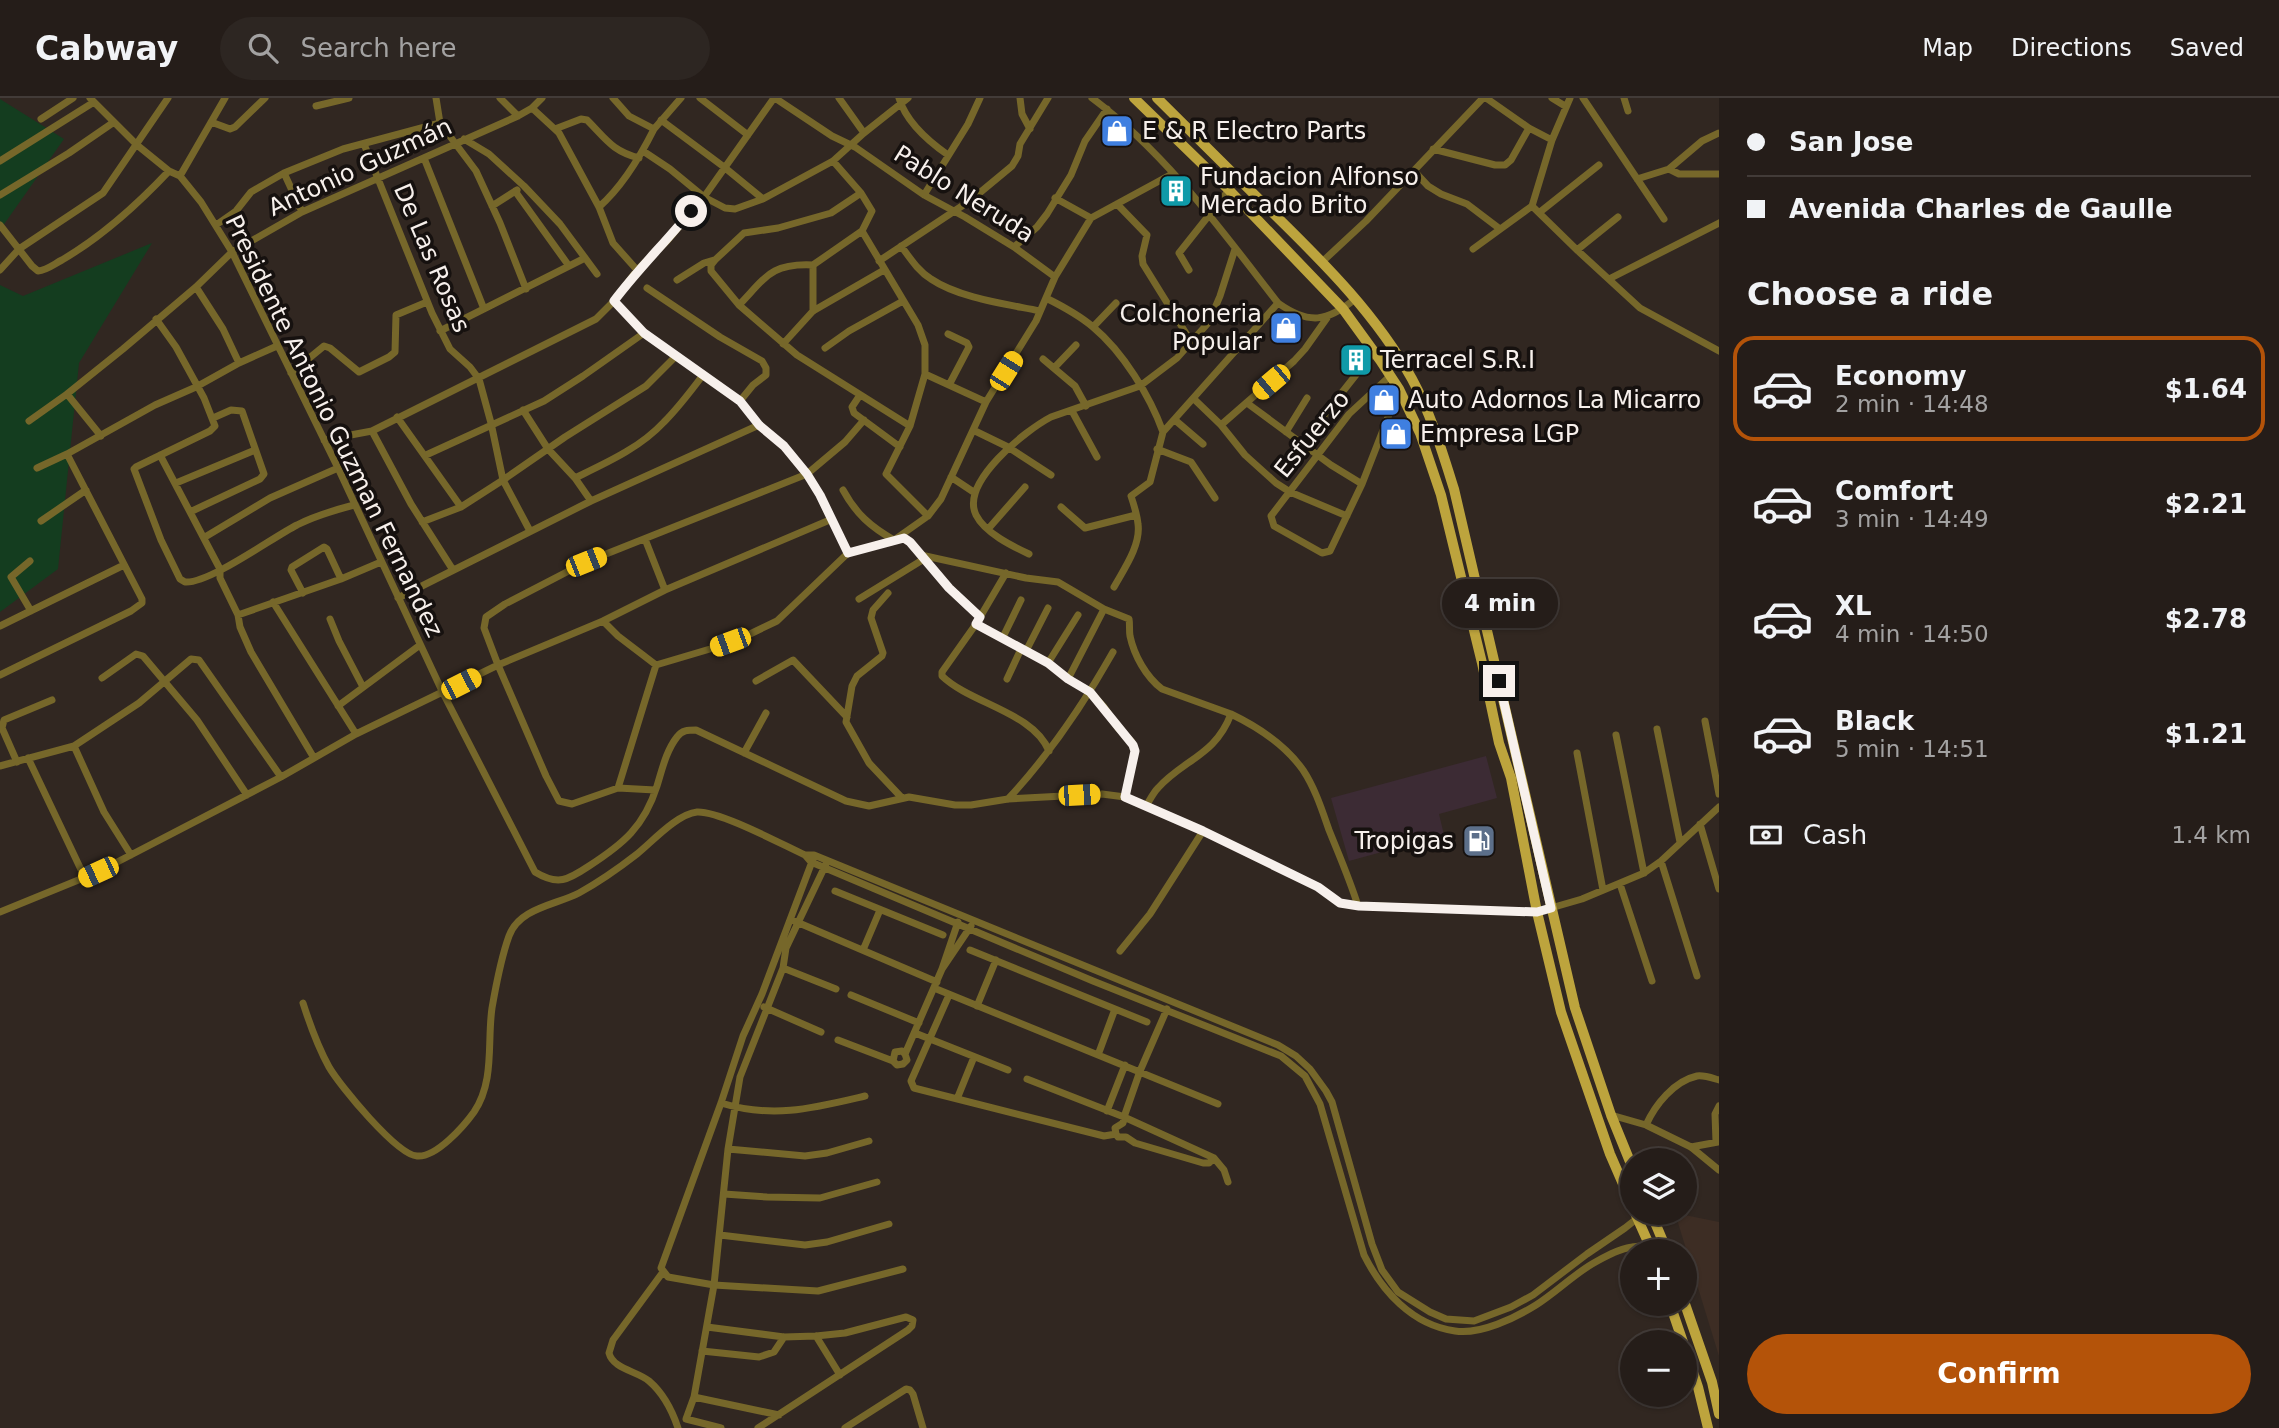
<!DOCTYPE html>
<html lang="en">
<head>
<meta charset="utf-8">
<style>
  :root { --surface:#251d19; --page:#2d2622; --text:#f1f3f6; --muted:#a3a2a2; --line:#423b38; --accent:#b45309 }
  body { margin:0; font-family:"DejaVu Sans",sans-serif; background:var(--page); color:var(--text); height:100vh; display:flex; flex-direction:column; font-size:26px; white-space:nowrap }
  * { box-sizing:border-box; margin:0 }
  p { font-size:23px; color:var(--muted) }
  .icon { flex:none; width:38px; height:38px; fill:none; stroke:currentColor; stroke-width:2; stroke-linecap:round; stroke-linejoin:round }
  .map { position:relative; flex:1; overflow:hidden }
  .side { display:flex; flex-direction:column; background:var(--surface); width:560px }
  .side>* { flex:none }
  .hud { display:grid; align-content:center; height:154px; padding:0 28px; background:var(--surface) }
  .fabs { position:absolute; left:1620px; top:1050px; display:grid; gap:14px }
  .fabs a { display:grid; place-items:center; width:77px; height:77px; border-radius:50%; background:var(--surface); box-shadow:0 2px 5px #0004,0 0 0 2px var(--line); font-size:35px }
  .end { position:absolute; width:32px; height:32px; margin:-16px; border:9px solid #f7f0ec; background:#111; box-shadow:0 0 0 4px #111 }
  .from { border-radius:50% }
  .bubble { position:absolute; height:49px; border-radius:24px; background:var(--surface); box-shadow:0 2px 5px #0004,0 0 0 2px var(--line); font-size:23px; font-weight:600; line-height:49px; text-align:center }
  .car { position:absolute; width:21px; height:42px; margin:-21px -10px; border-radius:9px; box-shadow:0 0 5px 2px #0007; background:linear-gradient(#f5c518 24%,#345 0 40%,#f5c518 0 76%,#345 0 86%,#f5c518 0) }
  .hud b { display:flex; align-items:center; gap:24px; height:66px; font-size:26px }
  .hud b+b { border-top:2px solid var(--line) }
  .hud i { width:18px; height:18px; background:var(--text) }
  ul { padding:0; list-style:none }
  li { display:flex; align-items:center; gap:21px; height:105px; margin:0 14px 10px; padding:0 14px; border:4px solid transparent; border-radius:21px }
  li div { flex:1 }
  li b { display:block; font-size:26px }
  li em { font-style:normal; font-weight:600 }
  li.selected { border-color:var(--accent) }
  li>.icon { width:63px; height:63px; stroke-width:1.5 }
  h2 { padding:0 28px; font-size:32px; line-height:84px }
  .pay { display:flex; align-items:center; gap:18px; height:77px; padding:0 28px; font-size:26px }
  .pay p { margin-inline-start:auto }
  .primary-button { display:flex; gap:14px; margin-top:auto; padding:14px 28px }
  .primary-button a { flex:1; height:80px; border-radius:42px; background:var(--accent); color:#fff; font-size:28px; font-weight:600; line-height:80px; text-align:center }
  header { display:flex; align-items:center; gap:42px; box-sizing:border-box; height:98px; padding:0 35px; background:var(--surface); border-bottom:2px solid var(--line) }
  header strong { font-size:33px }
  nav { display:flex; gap:38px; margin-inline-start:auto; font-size:24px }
  .search { width:490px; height:63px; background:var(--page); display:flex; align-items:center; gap:18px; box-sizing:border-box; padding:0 24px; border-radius:38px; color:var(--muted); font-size:26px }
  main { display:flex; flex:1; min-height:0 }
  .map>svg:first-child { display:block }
  .industrial { fill:#3c2b34 }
  .built { fill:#3d2d24 }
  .green { fill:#143d1f }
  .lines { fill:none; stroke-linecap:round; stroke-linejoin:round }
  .street { stroke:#76672a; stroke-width:7 }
  .primary { stroke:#bda43d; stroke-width:10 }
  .route { stroke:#f7f0ec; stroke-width:9 }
  .labels { text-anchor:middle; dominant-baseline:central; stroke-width:7; stroke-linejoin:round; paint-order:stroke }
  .poi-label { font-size:24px; fill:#f7f0ec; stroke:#16110f; text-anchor:start }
  .street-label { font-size:24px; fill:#f7f0ec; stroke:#16110f }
</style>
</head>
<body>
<header>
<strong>Cabway</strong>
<div class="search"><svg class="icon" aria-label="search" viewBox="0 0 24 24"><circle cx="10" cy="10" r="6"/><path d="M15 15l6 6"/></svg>Search here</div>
<nav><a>Map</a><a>Directions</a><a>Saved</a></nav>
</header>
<main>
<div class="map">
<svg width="1719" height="1330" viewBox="0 0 1719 1330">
  <rect width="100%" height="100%" fill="#312721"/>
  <path class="industrial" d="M1486,658L1497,700L1439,716L1444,737L1349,763L1331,700Z"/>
  <path class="built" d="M1675,1115L1719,1124V1258Z"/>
  <path class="green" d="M0,1L64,41L0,132Z
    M152,145L79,265L58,471L0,514V187L23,198Z"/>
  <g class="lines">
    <path class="street" d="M90,0L137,47L169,73L180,78L201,104L232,154L338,370L443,595L535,774C558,788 568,782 589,768C623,746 644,729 657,688C662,672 666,653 677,639C682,632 688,632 696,632L846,703L869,708L909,699L955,707H971L1008,701L1102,696L1125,699L1203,733L1318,789L1340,805L1351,807L1537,814L1582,801L1644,775L1661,763L1719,709
      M436,0L440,25L476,73L500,125L526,191
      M500,0L518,18
      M613,0L629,18L654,31L681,0
      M700,0L748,37
      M775,0L832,38L855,49L924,97L965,119L1014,149L1055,179
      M839,0L864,35
      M899,0C906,24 928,43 948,57
      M1020,0L1022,16L1030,31
      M1092,0C1166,55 1222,133 1278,205C1309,227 1327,224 1355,201
      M1486,0L1529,30L1552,42
      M1552,0L1565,8
      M1583,0L1664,121
      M1624,0L1628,13
      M316,8L349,0
      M532,10L559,35L599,109L613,145L637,172
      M41,21L73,0
      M661,22L724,69L763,101L833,63L864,35L908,0
      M211,24L230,31L235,29L265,0
      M555,31L581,21L587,22C606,41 612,53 639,60
      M464,41L489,56L524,88L560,126L597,176
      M364,46L432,215L450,251L470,269L479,281L491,325L503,382L530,433
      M1433,51L1495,67H1505L1511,62L1529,30
      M643,53L670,71L704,99L725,110L735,111L763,101
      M424,60L484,211
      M0,63L94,4
      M1669,71L1702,43L1719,35
      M1414,73L1428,88L1441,96L1467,106L1500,131
      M284,75L302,114
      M180,78L225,0
      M1637,81L1669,71L1679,76H1719
      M515,93L569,168
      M861,95L831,115L778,130L744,135L715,162L711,167V173L739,207L797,257L910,328
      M0,97L69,55L114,24
      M924,97L968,26L980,0
      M1055,100L1091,120
      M1117,106L1147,137L1142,158L1143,166L1192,245
      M492,108L517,92
      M1532,108L1577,152L1640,210L1719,253
      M599,109C623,88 640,59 654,31
      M1540,114L1599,67
      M0,127L32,168L38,173C47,172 54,166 62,162C103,138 137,107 169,73
      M216,127L236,113L251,94L284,75L343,51L440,25
      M862,133L918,227L925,247V276L910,328L886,376L928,418
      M901,148C910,160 918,173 931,181C959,200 1006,206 1040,213
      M1014,149L1037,129L1047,116L1071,77L1085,43L1107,11
      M1473,151L1532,108L1552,42L1570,0
      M1577,152L1618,119
      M879,163L971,102L1012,68L1018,58L1020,46L1048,0
      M1322,164L1366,123L1483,0
      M0,172L19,151L103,95L168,0
      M1189,172L1179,155L1229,92
      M1609,181L1719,125
      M677,182L704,165L714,162
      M196,189L223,231L239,265
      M647,190L720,239L762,263L766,270V277L753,287L740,303
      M1046,200C1062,208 1079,217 1093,229C1123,254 1150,298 1163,334
      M614,203L644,235L740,303L759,327L784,348L807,376L820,397L848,455
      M739,207C766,179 771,165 813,167
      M813,213V167L862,133L872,113L861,95L833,63
      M156,221L176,249L204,300L215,328L210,333L136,369L134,371L161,442L180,481L185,484C209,486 273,439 297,427C314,418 335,412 354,407
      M1093,229L1116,205
      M440,233L585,160
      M948,236L967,245L969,249L949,287
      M783,246L813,213L884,172
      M825,250L849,233L903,203
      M1043,261L1075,288L1086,308
      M1054,270L1076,247
      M291,275L324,248L330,250L359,274L389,259L395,254L396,217L427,204
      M925,276L986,304
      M1390,278L1349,316L1271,418L1274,428L1322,455L1330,453L1362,386L1399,291
      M67,296L101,338
      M860,297L852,309L854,315L900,349
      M1194,301L1221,327L1245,357L1276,385L1290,394L1347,418
      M1247,305L1331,367L1362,386
      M523,312L548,351L575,380L591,403
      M1072,313L1097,359
      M397,319L461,409
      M1175,322L1203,346
      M29,323L67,296L123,251L196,189L232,154L302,114L518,18L532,10L542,0
      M1221,327L1294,263L1305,251L1327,220
      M973,332L1008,349L1051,377
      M372,333L411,406L453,472
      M1286,334L1307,300
      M324,342L372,333L596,221L614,203L637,172L667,143L704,99L774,0
      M1302,345L1374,254
      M1157,351L1191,364L1215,400
      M160,357L220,471V480L238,517L240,529L251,554L314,660
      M426,357L544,303L583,278L644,235
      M37,370L67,356L155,307L196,289L239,265L277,248
      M951,379L975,395
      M575,380C606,365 640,350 664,324C678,310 691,293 703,277
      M176,385L255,352
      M843,392C856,416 871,429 894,442L904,440L910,444L949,490L980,519
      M1061,409L1085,430L1136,417
      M190,414L260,381L264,376L242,313L231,312L213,320
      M41,423L86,392
      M422,424L461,409L503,382L565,339L646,288L675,259
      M989,430L1025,389
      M205,439L270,400L338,370
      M645,441L665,492
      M1029,456C1012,448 985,435 976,417C960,384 1026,332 1051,319L1140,288L1177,260L1209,224L1220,198L1235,151
      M921,457L1026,480L1058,484L1104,511
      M30,463L11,479L31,513
      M1006,475L976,526L942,574V578C971,606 1033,614 1049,653
      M1114,489C1124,471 1141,447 1138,426C1137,416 1134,407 1131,398L1150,384L1163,334L1278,205
      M303,495L291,472L292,469L324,449L327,451L341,481
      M888,495L873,512L871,520L883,555L882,558L857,578L852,588L846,624L869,665L902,700
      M398,500L591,403L759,327
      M859,501L924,461
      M273,504L356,636
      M238,517L341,481L381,464
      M330,521L339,543L363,589
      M603,523L618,538L656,567
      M976,526L1048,565L1068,581L1090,594L1104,609L1118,630L1132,644L1135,653L1125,699
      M0,528L124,467
      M1003,539L1021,502
      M1026,553L1048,510
      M1048,565L1078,517
      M656,567L710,551L750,536L777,523L848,455L894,442L928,418L941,401L986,304L1036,223L1055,179L1091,120L1172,76
      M0,577L131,513L142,505V501L67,356
      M102,580L136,556L143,558L197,622L247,697
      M1007,581L1021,551
      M1068,581L1104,511L1129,521C1130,526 1129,532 1130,538C1134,557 1146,579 1162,591L1231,616C1215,658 1184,661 1158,690C1153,695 1150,702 1146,708
      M756,583L793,562L847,619
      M338,608L420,547
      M1231,616C1258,629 1286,648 1303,672C1315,690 1322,712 1329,732C1339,757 1350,782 1358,808
      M1705,623L1719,696
      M1657,631L1680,744
      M1616,637L1644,775
      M74,648L104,714L131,757
      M744,655L766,615
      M1577,655L1603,792
      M28,660L85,780
      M17,664L2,630L4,622L52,602
      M0,668L74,648L139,605L191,561L199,562L281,679
      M618,690L572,706L559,703L546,678L498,567L484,530L486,519L505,506L586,464L807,376L845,344L864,322
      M655,692L618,690L656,567
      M1008,701C1050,656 1083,607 1113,554
      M1700,726L1719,791
      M813,761L762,896L743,938L721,1005L661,1170L668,1179L714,1187L818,1193L903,1171
      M1661,763L1697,878
      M1620,786L1652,883
      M835,793L943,837
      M0,814L98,774L281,679L356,636L498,567L603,523L665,492L832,421
      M792,822L937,884
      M958,824L942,871L971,828
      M863,852L880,812
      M970,852L1147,924
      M1120,853L1150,816L1203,733
      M783,870L836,891
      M934,890L1218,1006
      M851,897L919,925
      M949,897L911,983L914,990L1104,1038L1116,1036
      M303,905C310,927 318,949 329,969C340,988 397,1057 417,1058C436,1060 464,1028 474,1014C495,983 487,944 492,910C496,887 501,860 509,838C519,810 556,807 579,795C599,784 619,770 637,756C652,744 677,716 697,714C720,713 781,746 805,757
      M977,908L996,862
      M764,909L821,934
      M915,935L1008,972
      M838,942L893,963L897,967L903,966L907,962L905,956L942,871
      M1098,957L1115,911
      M893,963L895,954L902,953L905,956
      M1027,981L1124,1019L1140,973L1167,911
      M957,1001L974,959
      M721,1005C773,1021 814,1010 865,998
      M1107,1013L1125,967
      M1611,1017L1646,1027L1691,1049L1719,1072
      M1646,1027C1655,1007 1674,983 1697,978C1704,977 1712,980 1719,982
      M1716,1044L1715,1016L1719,1008
      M1691,1049L1718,1044
      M728,1051L805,1058L827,1055L869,1043
      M1214,1060L1209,1065H1203L1135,1045L1126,1039H1118L1116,1036L1115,1030L1123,1025L1124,1019L1214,1060L1224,1072L1228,1084
      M724,1096L767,1099L820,1100L877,1084
      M1644,1115L1625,1130L1587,1156L1533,1197L1511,1209L1474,1223L1446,1221L1430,1214L1398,1194L1382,1172L1372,1146L1332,1004L1326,993L1310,971L1296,958L1278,947L1244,933L814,757H805L811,764L1093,883L1281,958L1305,978L1320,1006L1364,1157C1382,1193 1412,1227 1455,1233C1480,1237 1515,1220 1536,1207C1555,1195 1572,1178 1592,1166C1604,1159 1618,1151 1632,1149C1643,1147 1652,1148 1663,1143
      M720,1137L805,1147L827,1144L889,1126
      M663,1174L613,1242L609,1255C613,1271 637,1273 649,1283C663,1295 672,1312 678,1330
      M707,1229L784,1239L816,1238L845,1235L906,1219L913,1222L912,1228L908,1232L758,1330
      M816,1238L840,1277
      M702,1253L759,1259L774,1254L784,1239
      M694,1299L779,1317
      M721,1330L686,1321L694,1299L714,1187L728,1051L740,979L783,870L786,850L826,766
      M845,1330L906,1291L910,1292L913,1296L923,1330"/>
    <path class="primary" d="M1134,0L1229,92L1343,211L1380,262L1399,291L1420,335L1441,397L1482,565L1499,645L1511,680L1537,814L1561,914L1610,1056L1633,1109
      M1157,0C1196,39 1236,78 1275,117C1326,167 1377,218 1412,281C1431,316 1442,353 1454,391L1575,910L1611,1017L1633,1071
      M1635,1115L1652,1153
      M1651,1115L1667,1153
      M1670,1206L1683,1244
      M1685,1206L1712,1284L1719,1316
      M1685,1250L1698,1289L1708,1330"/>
  </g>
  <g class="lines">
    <path class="route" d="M691,113C666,144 638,171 614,203L644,235L740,303L759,327L784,348L807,376L820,397L848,455L904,440L910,444L949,490L980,519L976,526L1048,565L1068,581L1090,594L1133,647L1135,653L1125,699L1203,733L1318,789L1340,805L1359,808L1537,814L1551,810L1499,583"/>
  </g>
  <defs>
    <symbol id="shop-square" viewBox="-11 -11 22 22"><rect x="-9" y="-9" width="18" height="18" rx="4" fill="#3f7fe0" stroke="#16110f"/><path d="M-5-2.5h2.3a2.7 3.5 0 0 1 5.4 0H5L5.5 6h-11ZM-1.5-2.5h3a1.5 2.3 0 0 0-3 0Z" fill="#fff"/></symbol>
    <symbol id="building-square" viewBox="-11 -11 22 22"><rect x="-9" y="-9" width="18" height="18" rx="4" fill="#0f9aa8" stroke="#16110f"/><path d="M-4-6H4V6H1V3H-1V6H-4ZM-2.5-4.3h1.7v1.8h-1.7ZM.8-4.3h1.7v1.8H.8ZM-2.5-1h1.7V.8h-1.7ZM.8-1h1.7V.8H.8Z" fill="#fff"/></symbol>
    <symbol id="fuel-square" viewBox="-11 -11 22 22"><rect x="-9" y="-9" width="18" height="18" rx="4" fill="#5c6f8a" stroke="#16110f"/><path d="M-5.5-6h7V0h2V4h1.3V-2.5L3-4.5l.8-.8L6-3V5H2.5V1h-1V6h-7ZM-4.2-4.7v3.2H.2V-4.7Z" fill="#fff"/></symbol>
  </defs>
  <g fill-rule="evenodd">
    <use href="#shop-square" x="1098" y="14" width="38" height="38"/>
    <use href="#building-square" x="1157" y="74" width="38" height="38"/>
    <use href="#shop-square" x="1267" y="211" width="38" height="38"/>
    <use href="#building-square" x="1337" y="243" width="38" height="38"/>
    <use href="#shop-square" x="1365" y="283" width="38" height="38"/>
    <use href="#shop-square" x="1377" y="317" width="38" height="38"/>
    <use href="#fuel-square" x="1460" y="724" width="38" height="38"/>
  </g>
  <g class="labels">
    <g class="poi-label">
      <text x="1142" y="33">E &amp; R Electro Parts</text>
      <text x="1200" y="79">Fundacion Alfonso<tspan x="1200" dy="28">Mercado Brito</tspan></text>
      <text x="1262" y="216" text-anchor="end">Colchoneria<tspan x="1262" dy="28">Popular</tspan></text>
      <text x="1380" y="262">Terracel S.R.I</text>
      <text x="1408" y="302">Auto Adornos La Micarro</text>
      <text x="1420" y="336">Empresa LGP</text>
      <text x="1454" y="743" text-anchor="end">Tropigas</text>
    </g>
    <g class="street-label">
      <text transform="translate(360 69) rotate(-25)">Antonio Guzmán</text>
      <text transform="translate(964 96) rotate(32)">Pablo Neruda</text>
      <text transform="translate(432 160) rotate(67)">De Las Rosas</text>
      <text transform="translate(334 328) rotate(64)">Presidente Antonio Guzman Fernandez</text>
      <text transform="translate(1312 336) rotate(-51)">Esfuerzo</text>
    </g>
  </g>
</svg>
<div class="fabs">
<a><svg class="icon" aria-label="layers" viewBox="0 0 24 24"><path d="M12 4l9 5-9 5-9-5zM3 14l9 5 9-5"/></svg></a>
<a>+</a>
<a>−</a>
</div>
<i class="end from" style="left:691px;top:113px"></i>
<i class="end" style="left:1499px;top:583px"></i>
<div class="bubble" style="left:1442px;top:481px;width:116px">4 min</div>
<i class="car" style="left:1006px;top:273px;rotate:32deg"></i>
<i class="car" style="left:1271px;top:284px;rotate:230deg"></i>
<i class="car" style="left:586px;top:464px;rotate:68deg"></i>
<i class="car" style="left:730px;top:544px;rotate:250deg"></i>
<i class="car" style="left:461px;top:586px;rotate:63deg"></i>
<i class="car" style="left:1079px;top:697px;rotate:87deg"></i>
<i class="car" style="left:98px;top:774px;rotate:245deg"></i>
</div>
<section class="side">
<div class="hud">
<b><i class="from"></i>San Jose</b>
<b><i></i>Avenida Charles de Gaulle</b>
</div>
<h2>Choose a ride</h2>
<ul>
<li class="selected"><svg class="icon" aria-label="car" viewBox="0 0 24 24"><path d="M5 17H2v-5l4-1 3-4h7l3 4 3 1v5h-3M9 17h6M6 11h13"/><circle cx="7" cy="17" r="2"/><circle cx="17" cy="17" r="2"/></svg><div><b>Economy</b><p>2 min · 14:48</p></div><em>$1.64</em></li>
<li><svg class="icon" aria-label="car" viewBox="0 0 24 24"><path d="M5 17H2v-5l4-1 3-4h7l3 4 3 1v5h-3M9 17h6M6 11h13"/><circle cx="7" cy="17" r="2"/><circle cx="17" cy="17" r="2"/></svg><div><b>Comfort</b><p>3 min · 14:49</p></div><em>$2.21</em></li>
<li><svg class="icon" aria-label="car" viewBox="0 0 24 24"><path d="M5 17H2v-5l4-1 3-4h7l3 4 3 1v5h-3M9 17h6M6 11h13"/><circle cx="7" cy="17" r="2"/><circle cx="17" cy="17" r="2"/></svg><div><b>XL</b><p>4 min · 14:50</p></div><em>$2.78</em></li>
<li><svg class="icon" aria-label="car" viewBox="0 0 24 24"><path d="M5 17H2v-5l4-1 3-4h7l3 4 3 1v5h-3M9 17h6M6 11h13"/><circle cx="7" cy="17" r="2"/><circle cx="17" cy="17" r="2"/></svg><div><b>Black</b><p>5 min · 14:51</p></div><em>$1.21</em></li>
</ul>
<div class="pay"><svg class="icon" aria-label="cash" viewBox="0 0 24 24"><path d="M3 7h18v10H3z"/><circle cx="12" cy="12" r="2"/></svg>Cash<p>1.4 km</p></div>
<div class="primary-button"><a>Confirm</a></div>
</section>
</main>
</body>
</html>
